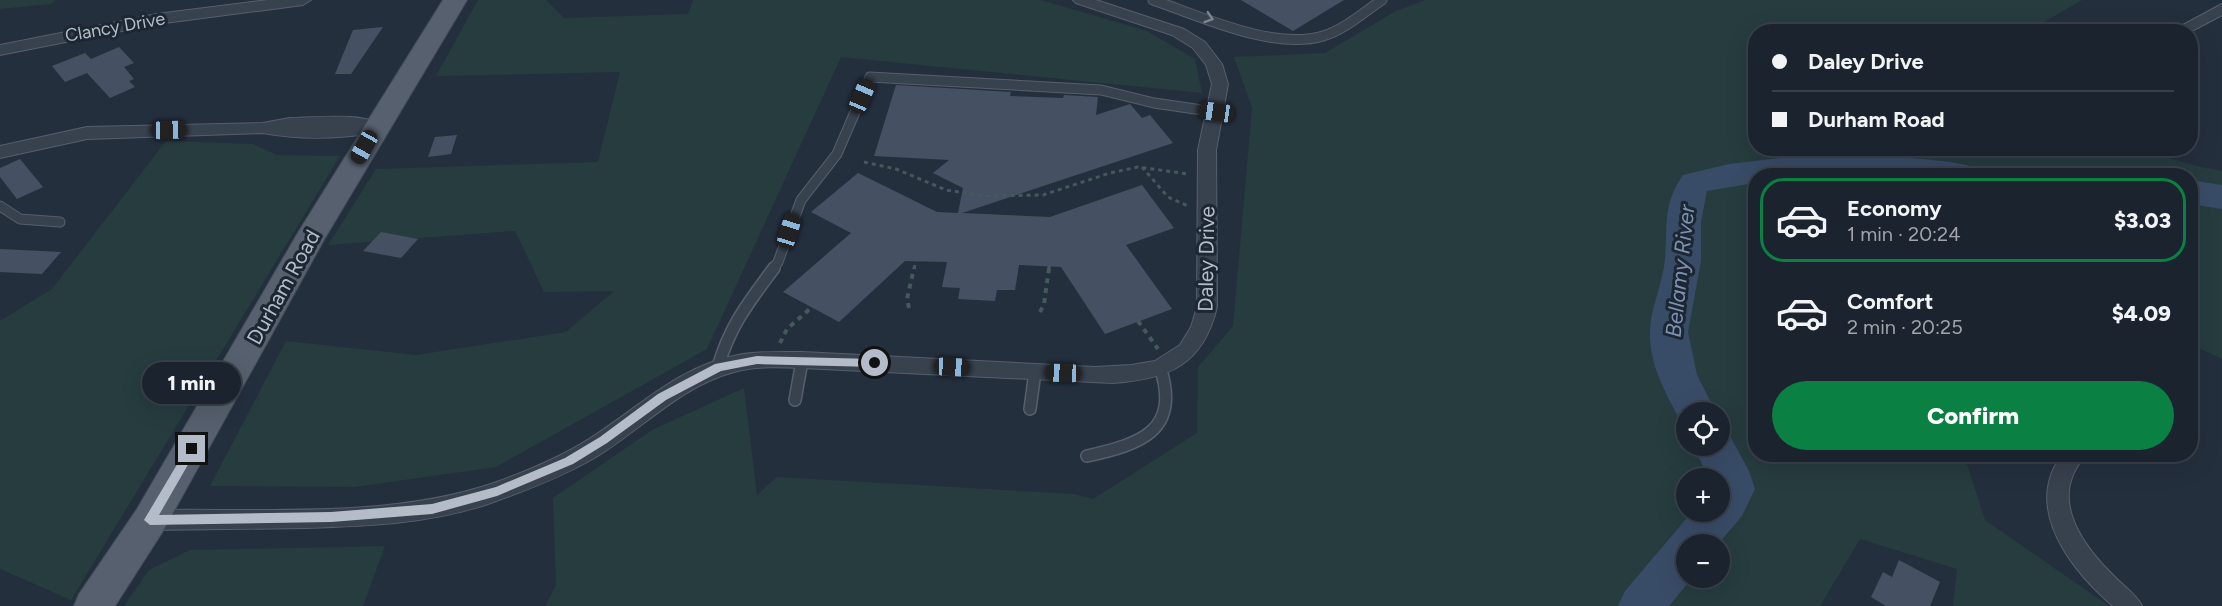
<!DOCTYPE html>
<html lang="en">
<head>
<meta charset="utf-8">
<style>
  :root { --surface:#1b232e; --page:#282f3a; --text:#f1f3f6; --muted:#a0a4aa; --line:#39404a; --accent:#0b8043 }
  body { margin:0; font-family:Figtree,sans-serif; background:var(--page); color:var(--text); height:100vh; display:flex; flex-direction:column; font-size:22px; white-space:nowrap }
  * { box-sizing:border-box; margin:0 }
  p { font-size:20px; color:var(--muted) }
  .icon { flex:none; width:33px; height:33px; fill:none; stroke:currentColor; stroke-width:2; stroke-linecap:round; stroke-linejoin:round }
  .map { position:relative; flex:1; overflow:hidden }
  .panel { position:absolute; left:1748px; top:168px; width:450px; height:294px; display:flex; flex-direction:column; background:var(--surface); border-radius:24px; box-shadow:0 6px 24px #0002,0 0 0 2px var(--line) }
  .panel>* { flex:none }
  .top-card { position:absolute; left:1748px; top:24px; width:450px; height:132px; border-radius:24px; box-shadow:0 6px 24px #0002,0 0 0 2px var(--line); display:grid; align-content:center; height:132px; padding:0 24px; background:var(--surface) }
  .buttons { position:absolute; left:1676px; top:402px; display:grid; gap:12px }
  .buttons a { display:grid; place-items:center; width:54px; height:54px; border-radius:50%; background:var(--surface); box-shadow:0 6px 24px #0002,0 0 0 2px var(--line); font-size:30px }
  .end { position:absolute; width:27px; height:27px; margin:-14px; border:8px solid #b4bcc9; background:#111; box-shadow:0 0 0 3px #111 }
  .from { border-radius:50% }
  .bubble { position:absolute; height:42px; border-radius:21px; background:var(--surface); box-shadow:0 6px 24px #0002,0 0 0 2px var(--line); font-size:20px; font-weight:800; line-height:42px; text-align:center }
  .car { position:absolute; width:18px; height:36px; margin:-18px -9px; border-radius:8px; box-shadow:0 0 4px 2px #0007; background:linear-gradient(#222 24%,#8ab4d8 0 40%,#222 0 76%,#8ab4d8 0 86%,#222 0) }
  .top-card b { display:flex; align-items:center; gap:21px; height:57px; font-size:22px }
  .top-card b+b { border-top:2px solid var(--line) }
  .top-card i { width:15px; height:15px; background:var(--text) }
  ul { padding:10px 0 0; list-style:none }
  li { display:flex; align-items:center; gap:18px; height:84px; margin:0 12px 9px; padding:0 12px; border:3px solid transparent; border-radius:24px }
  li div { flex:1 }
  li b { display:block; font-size:22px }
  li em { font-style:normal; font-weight:800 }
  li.on { border-color:var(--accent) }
  li>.icon { width:54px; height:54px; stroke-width:1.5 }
  .cta { display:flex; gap:12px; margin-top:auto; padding:12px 24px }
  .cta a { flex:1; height:69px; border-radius:36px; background:var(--accent); color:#fff; font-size:24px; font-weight:800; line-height:69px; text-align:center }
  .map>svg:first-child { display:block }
  .green { fill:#263c3f; fill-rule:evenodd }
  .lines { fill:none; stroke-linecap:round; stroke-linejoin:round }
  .river { fill:#394c67; fill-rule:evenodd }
  .building { fill:#455162 }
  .lane-far1-casing { stroke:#565f6c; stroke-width:11 }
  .lane-casing { stroke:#565f6c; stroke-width:14 }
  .street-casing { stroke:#565f6c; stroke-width:2 }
  .primary-casing { stroke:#414a57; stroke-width:2 }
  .path-far1 { stroke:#44595c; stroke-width:3; stroke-dasharray:4 4; stroke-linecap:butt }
  .path { stroke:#44595c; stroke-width:4; stroke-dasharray:5 5; stroke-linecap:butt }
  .lane-far1 { stroke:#38414e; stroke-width:9 }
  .lane { stroke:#38414e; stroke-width:11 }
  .street { fill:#38414e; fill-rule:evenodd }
  .primary { fill:#56606e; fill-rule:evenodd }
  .oneway { stroke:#7c8592 }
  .route { fill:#b4bcc9 }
  .labels { text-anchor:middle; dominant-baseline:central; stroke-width:6; stroke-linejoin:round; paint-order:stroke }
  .far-street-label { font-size:18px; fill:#b4bcc9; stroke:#1d2633 }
  .street-label { font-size:21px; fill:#b4bcc9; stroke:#1d2633 }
  .water-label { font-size:22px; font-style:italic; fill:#7c92b1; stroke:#1d2633 }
</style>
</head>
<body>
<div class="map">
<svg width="2222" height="606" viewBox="0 0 2222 606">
  <rect width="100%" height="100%" fill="#242f3e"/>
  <path class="green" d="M0,0H56L51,4L0,9Z
    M478,0H546L564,18L688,14L693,0H1041L1147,31L1195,59L1202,93L841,57L707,349L496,467L355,487L210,486L286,341L416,355L566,332L614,291L544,292L515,231L328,245L376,169L598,162L620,72L436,76Z
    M1426,0H2082L2044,22L1981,31L1755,32V148L2135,149L2201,167L2222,171V359L2190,344V176H1755V454L1964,455L1985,520L2109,606H1953L1957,569L1860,539L1820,606H545L556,585L553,498L652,430L744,388L757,495L777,477L1074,494L1093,499L1197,433L1198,367L1233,326L1252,108L1234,57L1325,53L1396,11ZM1686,412H1719V446H1686ZM1686,478H1719V512H1686ZM1686,544H1719V578H1686Z
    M166,141L253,144L277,155L340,156L71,600L0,569V321L52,289Z
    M385,546L363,606H124L149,570L190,550Z"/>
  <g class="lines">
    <path class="river" d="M1780,158C1838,157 1923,153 1978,168L1983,176H1755V183L1707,191L1701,221V261L1688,332L1697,375L1716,412H1686V425L1682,424C1667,395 1649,366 1650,332C1650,308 1663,284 1665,259C1668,224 1662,206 1683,175L1729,164Z
      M2190,180L2222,185V209L2190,204Z
      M1719,431L1729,434L1749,471L1755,489L1742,516L1718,544H1686V578H1692L1669,606H1618L1625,591L1692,512H1719V478H1709L1693,446H1719Z"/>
  </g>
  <path class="building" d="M1241,0H1344L1293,31Z
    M383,27L351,74H335L353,30Z
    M119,47L134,63L124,67L134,79L129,81L135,87L110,98L87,73L65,82L52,66L85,53L91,59Z
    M896,85L1011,92L1010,96L1063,98L1064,95L1098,97L1096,115L1130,104L1142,118L1150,115L1173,143L962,213L1050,217L1142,185L1174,228L1126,245L1172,309L1105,334L1061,267L1019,265L1015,290H997L995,301L958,299L960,288L942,287L947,262L905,261L839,322L783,292L851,233L811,212L858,173L937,212L958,213L963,188L933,173L949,160L874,156Z
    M457,135L451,154L428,157L435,137Z
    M20,159L43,187L17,199L0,177V168Z
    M381,232L418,239L401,258L363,251Z
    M0,249L61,252L42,274L0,272Z
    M1899,560L1940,582L1930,606H1886L1871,597L1883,572L1892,577Z"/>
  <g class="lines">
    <defs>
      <path id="lane-far1" d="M1153,0C1200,16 1274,51 1323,36C1344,30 1364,12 1382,0
        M0,206L20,219L60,222
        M773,269L778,262L801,200L837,154L870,77L1101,90L1154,103L1216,112"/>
      <path id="lane" d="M718,367C730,325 749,302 774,268
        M795,400L802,361
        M1030,409L1035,372
        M1087,456C1141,444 1181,431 1160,367"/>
      <path id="street" d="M268,0H311L303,5L157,24L0,55V45L157,14Z
        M1073,0H1096L1184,29L1205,42L1222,64L1228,84L1216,150L1217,307C1203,365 1169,379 1113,383L802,368C780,367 756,366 734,372C681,386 642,429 596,457C562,477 525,491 488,504C428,524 367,526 304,528C253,529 201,529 150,530L142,527L139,520L142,513L150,510C260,508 389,519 494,483C527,471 559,458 589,439C637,409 680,365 738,355C759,351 781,352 802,352L1095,367L1131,365L1155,361L1180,345L1191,327L1197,307L1198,150L1212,84L1206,65L1193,48L1172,35L1076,3Z
        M2222,4V15L2190,32H2170Z
        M290,118C310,118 372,111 383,128L381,132L375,133C337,139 301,140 263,133L87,139L0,158V146L87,127L263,123Z
        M2062,454H2085C2081,461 2076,468 2073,475C2057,512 2089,552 2114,576C2123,586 2136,594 2142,606H2113C2078,576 2034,524 2051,475C2053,468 2058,461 2062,454Z"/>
      <path id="primary" d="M443,0H467L325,238L163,531L115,606H74L79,594L137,509L299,231Z"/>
    </defs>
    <use href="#lane-far1" class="lane-far1-casing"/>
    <use href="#lane" class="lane-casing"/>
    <use href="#street" class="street-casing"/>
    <use href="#primary" class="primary-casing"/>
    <path class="path-far1" d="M864,162L896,169L946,190L986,196L1043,195L1110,173L1138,167L1188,174
      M1142,167L1168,197L1188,206
      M914,269L916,261
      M1049,269V266"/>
    <path class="path" d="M909,308L907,299L914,268
      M1040,312L1044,304L1049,268
      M1138,321L1158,349
      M780,343L787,329L812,307"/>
    <use href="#lane-far1" class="lane-far1"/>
    <use href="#lane" class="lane"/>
    <use href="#street" class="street"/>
    <use href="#primary" class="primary"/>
  </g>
  <defs><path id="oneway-chevron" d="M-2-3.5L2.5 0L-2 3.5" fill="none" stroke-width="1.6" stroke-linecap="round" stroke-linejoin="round" transform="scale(1.5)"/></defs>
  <use class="oneway" href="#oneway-chevron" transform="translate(1209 18) rotate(18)"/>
  <path class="route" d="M757,356L875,359L880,363L875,367L757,364L721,371L666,400L607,443L573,464L497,496L432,514L331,522L150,525L144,520L188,446L192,445L197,449L159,515L331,512L432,504L496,487L565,458L600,437L658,394L715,364Z"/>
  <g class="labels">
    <g class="far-street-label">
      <text transform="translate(115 27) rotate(-10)">Clancy Drive</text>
    </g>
    <g class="street-label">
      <text transform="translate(1206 259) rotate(-89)">Daley Drive</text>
      <text transform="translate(283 287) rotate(-61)">Durham Road</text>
    </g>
    <g class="water-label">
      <text transform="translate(1680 271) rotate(-84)">Bellamy River</text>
    </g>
  </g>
</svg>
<div class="buttons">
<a><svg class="icon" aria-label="locate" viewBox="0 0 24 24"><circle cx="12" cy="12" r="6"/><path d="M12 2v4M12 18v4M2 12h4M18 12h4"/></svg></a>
<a>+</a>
<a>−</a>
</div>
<i class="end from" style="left:875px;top:363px"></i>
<i class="end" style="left:192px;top:449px"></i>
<div class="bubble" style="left:142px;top:362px;width:99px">1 min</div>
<i class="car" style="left:862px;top:96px;rotate:23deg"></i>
<i class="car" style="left:1216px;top:112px;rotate:278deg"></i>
<i class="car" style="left:169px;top:130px;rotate:89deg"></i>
<i class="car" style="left:364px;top:147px;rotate:209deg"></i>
<i class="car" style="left:789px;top:231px;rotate:17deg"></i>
<i class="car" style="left:952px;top:367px;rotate:93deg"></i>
<i class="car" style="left:1063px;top:373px;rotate:272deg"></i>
<div class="top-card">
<b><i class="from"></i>Daley Drive</b>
<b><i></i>Durham Road</b>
</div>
<section class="panel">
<ul>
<li class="on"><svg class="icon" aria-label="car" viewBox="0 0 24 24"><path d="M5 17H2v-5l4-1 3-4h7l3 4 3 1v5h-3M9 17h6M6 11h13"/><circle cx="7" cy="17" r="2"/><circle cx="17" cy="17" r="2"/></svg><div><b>Economy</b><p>1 min · 20:24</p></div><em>$3.03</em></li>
<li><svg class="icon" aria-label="car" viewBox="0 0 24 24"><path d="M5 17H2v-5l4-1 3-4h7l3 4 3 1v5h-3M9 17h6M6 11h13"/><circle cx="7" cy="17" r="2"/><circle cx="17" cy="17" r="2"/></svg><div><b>Comfort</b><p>2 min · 20:25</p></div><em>$4.09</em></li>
</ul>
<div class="cta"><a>Confirm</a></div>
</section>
</div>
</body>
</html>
